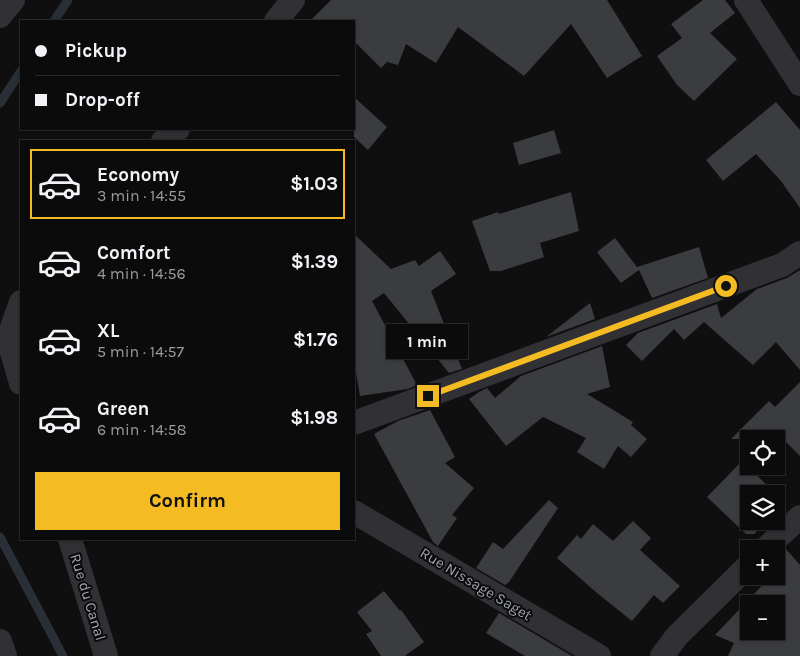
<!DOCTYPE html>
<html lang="en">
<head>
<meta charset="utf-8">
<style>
  :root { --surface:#0b0b0c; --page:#19191a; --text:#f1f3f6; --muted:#9a9b9d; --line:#2b2b2d; --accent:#f4bb23 }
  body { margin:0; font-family:Karla,sans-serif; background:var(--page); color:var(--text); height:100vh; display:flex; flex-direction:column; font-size:19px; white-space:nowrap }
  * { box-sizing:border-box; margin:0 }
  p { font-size:16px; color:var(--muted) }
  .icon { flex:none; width:28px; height:28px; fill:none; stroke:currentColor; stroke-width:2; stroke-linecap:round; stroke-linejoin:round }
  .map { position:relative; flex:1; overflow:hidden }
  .panel { position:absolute; left:20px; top:140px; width:335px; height:400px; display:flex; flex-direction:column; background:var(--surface); border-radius:0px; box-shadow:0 1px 4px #0004,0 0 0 1px var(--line) }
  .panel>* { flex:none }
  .top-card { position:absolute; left:20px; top:20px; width:335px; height:110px; border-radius:0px; box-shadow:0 1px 4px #0004,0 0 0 1px var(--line); display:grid; align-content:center; height:110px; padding:0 15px; background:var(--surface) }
  .fabs { position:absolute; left:740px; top:430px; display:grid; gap:10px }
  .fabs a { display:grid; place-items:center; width:45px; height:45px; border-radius:0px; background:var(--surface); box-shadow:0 1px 4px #0004,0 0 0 1px var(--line); font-size:25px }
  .end { position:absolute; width:22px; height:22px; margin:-11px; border:6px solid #f4bb23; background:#111; box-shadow:0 0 0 2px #111 }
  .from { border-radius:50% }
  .bubble { position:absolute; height:35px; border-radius:0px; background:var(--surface); box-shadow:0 1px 4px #0004,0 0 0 1px var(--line); font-size:16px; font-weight:700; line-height:35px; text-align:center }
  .top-card b { display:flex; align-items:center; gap:18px; height:48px; font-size:19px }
  .top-card b+b { border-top:1px solid var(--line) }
  .top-card i { width:12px; height:12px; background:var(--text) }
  ul { padding:9px 0 0; list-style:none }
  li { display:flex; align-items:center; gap:15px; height:70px; margin:0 10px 8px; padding:0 5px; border:2px solid transparent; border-radius:0px }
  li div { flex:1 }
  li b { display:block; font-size:19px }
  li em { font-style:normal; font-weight:700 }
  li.on { border-color:var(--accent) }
  li>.icon { width:45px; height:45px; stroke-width:1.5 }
  .primary-button { display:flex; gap:10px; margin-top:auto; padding:10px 15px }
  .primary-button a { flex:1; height:58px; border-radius:0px; background:var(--accent); color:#111; font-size:20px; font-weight:700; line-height:58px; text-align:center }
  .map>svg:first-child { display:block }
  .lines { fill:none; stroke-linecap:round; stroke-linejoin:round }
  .stream { stroke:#282f36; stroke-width:9 }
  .building { fill:#3b3c40; fill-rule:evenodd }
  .street { stroke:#303035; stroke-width:24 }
  .route { stroke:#f4bb23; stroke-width:6 }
  .labels { text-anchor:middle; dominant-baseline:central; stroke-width:4; stroke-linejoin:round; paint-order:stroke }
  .street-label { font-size:15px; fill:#a0a4b2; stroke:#0a0a0b }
</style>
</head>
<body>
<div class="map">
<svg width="800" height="656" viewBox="0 0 800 656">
  <rect width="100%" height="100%" fill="#0f0f10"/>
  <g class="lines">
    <path class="stream" d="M54,21L68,0
      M0,103L21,71
      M0,537L63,656"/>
  </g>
  <path class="building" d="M331,0H607L642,56L607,78L571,24L524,76L458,27L436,63L406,44L398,65L387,62L381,68L354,41V21H310Z
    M703,0H725L735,13L710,33L737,59L694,101L677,85L657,56L682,38L671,24Z
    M354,97L387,127L368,150L354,137Z
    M776,102L800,130V208L781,181L756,154L723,181L706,160Z
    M554,130L561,153L519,165L513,143Z
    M571,192L579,231L540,243L544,257L501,271H490L472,221L498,212L499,214Z
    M354,234L391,269L415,260L419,266L440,251L456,274L431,291L462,369L449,373L384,293L372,301L417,385L408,389L360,396L354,360Z
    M615,238L637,267L699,247L708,278L652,298L639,270L621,283L597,252Z
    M800,270V370L776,342L753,365L704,322L684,340L674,329L642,361L626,345L638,333L717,304L721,318L757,289L787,278Z
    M590,303L595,319L546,337L577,313Z
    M602,346L610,387L587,394L633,422L631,425L647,439L631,457L618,446L604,469L577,452L586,438L543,417L506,446L469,399L479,392L487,388L495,398L521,376Z
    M800,382V456L783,439H731L769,401L775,407Z
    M430,410L455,457L445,463L474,488L452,515L457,518L438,546L433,542L374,434L398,421Z
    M742,461L776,494H749V521H768L754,534H746L707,497Z
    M776,494L786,503L776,513Z
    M549,500L558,508L509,582L505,585L476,568L493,542L503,549Z
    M633,521L651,538L640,550L680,586L663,603L654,595L632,621L597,593L557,558L577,535L581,539L593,524L613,541Z
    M786,549L800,565V656H728L734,643L715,635L771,576H776V557ZM749,604H776V631H749Z
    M384,591L400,611L401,610L424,642L405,656H381L366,634L372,631L357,612Z
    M499,613L572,656H525L486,633Z"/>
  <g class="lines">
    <path class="street" d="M746,0L800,84
      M0,16L13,0
      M276,21L293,0
      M163,141L178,129
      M21,302L8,339L21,383
      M354,423L782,265L800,253
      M354,512L599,656
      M70,539L106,656
      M765,549L800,517
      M0,641L5,656
      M662,656L677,636L749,565"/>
  </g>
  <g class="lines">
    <path class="route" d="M428,396L726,286"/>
  </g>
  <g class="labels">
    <g class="street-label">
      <text transform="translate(476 584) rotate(31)">Rue Nissage Saget</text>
      <text transform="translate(88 597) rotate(73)">Rue du Canal</text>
    </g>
  </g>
</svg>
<div class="fabs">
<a><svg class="icon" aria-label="locate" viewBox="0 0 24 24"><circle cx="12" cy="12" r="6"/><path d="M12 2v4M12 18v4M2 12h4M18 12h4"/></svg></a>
<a><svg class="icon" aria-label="layers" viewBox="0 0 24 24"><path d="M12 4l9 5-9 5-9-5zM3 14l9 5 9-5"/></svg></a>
<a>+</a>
<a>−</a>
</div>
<i class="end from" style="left:726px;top:286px"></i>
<i class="end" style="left:428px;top:396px"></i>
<div class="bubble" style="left:386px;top:324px;width:82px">1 min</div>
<div class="top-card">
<b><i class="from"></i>Pickup</b>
<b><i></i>Drop-off</b>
</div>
<section class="panel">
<ul>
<li class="on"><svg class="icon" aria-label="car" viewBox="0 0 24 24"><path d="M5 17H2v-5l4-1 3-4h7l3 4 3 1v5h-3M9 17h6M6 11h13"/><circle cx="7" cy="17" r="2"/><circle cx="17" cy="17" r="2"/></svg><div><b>Economy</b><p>3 min · 14:55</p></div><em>$1.03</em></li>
<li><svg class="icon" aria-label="car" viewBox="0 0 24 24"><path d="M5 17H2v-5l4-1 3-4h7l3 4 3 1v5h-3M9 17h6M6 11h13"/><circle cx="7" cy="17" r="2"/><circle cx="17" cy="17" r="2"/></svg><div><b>Comfort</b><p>4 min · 14:56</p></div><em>$1.39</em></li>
<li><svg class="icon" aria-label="car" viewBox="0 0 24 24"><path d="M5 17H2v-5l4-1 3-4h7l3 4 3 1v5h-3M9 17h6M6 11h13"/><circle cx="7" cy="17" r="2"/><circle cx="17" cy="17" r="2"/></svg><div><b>XL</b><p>5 min · 14:57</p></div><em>$1.76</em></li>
<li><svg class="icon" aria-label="car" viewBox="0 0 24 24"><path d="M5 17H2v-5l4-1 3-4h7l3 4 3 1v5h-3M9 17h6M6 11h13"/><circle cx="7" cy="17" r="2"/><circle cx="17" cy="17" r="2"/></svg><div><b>Green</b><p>6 min · 14:58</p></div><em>$1.98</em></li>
</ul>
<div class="primary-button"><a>Confirm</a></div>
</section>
</div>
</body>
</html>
